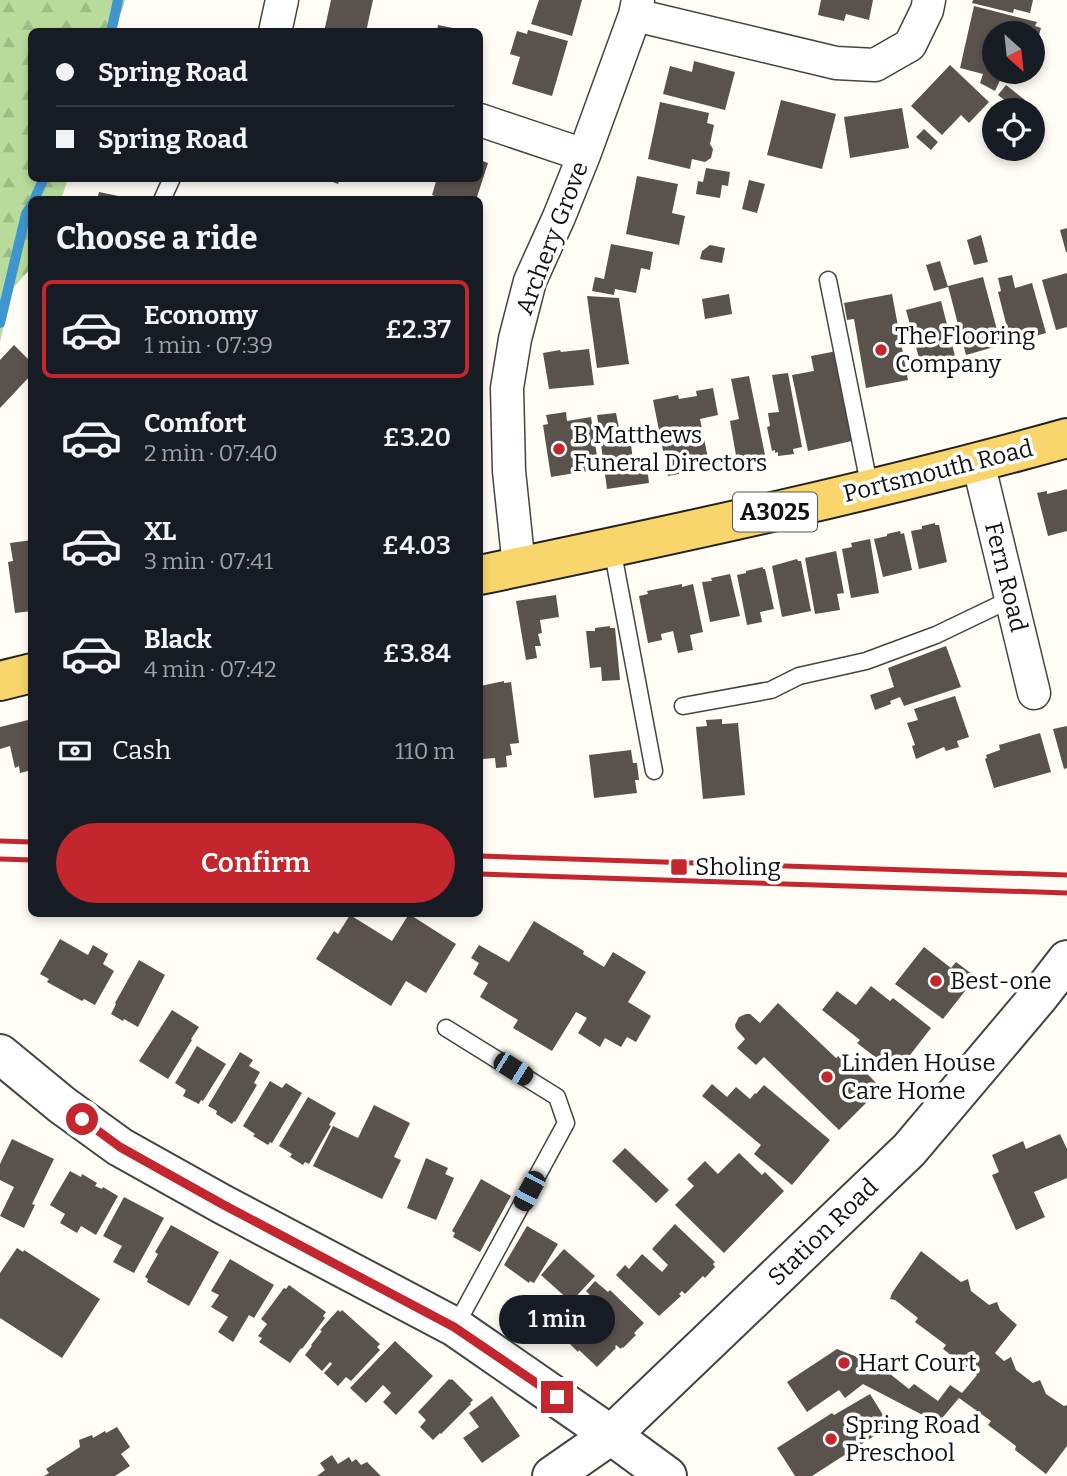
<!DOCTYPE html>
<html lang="en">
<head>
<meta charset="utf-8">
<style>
  :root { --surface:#171b24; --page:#20242c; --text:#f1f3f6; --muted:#9ea1a6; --line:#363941; --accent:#c4262e }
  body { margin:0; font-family:Bitter,serif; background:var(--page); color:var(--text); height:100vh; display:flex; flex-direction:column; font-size:26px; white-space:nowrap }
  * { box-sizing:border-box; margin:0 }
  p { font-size:23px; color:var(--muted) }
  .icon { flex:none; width:38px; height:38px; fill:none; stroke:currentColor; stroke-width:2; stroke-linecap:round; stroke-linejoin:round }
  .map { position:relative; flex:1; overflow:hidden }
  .side { position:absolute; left:28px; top:196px; width:455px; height:721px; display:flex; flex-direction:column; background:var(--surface); border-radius:10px; box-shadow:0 4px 10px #0003 }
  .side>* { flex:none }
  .banner { position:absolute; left:28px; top:28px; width:455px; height:154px; border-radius:10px; box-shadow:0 4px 10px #0003; display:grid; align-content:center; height:154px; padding:0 28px; background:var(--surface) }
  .needle { width:46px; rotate:153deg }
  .controls { position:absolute; left:982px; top:21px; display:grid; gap:14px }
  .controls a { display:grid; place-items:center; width:63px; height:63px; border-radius:50%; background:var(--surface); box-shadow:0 4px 10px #0003; font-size:35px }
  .end { position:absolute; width:32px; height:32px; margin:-16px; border:9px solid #c4262e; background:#fff; box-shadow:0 0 0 4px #fff }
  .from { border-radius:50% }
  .bubble { position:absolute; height:49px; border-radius:24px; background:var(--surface); box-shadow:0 4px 10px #0003; font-size:23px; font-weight:600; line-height:49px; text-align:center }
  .car { position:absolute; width:21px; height:42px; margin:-21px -10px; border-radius:9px; box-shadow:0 0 5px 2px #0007; background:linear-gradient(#222 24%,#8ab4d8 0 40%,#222 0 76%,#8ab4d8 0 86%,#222 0) }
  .banner b { display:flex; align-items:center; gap:24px; height:66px; font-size:26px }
  .banner b+b { border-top:2px solid var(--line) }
  .banner i { width:18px; height:18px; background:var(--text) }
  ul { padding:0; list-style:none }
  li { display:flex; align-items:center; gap:21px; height:98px; margin:0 14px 10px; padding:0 14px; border:4px solid transparent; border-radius:10px }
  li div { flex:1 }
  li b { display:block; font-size:26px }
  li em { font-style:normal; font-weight:600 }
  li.selected { border-color:var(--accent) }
  li>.icon { width:63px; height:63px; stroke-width:1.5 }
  h2 { padding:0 28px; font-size:32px; line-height:84px }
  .pay { display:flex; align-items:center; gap:18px; height:77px; padding:0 28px; font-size:26px }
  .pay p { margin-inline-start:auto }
  .cta { display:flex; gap:14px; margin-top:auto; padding:14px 28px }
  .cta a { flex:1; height:80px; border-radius:42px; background:var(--accent); color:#fff; font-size:28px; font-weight:600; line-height:80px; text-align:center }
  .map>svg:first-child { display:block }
  .forest { fill:url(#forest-firs) }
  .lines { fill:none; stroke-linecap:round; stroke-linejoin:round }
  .stream { stroke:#3f96cf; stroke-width:10 }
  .building { fill:#5a524d }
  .service-casing { stroke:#444; stroke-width:19 }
  .minor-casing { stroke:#444; stroke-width:35 }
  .tertiary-casing { stroke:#444; stroke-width:42 }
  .primary-casing { stroke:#222; stroke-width:42 }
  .service { stroke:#fff; stroke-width:16 }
  .minor { stroke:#fff; stroke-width:32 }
  .tertiary { stroke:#fff; stroke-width:38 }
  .primary { stroke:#f9d66b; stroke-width:38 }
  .rail { stroke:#c4262e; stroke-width:5 }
  .route { stroke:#c4262e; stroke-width:9 }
  .poi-dot { fill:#c4262e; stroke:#fff; stroke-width:2.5 }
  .labels { text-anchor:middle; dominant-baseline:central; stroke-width:7; stroke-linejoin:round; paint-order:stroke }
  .shield { fill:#fff; stroke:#585858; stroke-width:2 }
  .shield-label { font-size:23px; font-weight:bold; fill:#111 }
  .street-label { font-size:24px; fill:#111; stroke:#fff }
  .poi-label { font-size:24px; fill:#111; stroke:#fff; text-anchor:start }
</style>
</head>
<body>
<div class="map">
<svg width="1067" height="1476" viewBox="0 0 1067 1476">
  <defs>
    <pattern id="forest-firs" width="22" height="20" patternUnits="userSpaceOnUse" patternTransform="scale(1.75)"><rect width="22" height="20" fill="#b9dc9c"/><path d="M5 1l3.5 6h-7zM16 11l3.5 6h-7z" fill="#9ebc85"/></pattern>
  </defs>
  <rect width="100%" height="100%" fill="#fffdf5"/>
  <path class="forest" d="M0,0H125L115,31L32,32V178L68,179L61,199L32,200L31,268L13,288L0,342Z"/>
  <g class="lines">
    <path class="stream" d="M111,32L118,0
      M34,200L44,178
      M0,323L26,214L32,204"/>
  </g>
  <path class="building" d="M331,0H373L366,32H324Z
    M539,0H582L572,36L531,24Z
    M821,0H873L869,20L846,14L844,21L818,15Z
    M973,0H1033L1030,13L1014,9L1013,13L972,3Z
    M974,6L1037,22L1035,26L1041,28L1033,57L1032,33H994V72H1016L1014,79L1002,76L995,91L980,83L983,74L960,68Z
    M438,25L463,30V32H437Z
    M528,30L568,41L552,96L512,84L520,57L510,54L517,31L527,34Z
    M694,61L735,72L725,110L663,94L670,66L692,72Z
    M950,65L989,102L969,123L961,115L942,135L911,106Z
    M1006,85L1025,100L1017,110L998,95Z
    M781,100L836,114L822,169L767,155Z
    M660,102L709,113L707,123L714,125L710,144L713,149L711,158L705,162L692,159L690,169L648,159Z
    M902,108L909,148L850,158L844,117Z
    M1032,125L1040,132L1032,140Z
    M924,129L938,142L931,150L916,137Z
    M480,160L488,163L476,200H445L432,195L437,178H480Z
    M706,168L730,172L728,186L722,185L720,198L696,194L698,181L703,182Z
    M637,176L678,184L672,213L685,216L679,245L626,234Z
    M323,178H340L338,184Z
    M749,180L765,184L757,213L742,209Z
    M99,192L128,198V200H97Z
    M1067,228V252H1066L1060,230Z
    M981,235L988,262L974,265L967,240Z
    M611,244L653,252L650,270L641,268L636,293L615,289L614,295L592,291L595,277L604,279Z
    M710,245L725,248L722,263L700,259L702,251Z
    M940,261L948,287L934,291L926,265Z
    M1067,273V327L1056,330L1042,280Z
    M1012,275L1015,288L1032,283L1046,333L1011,343L998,292L1001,291L998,278Z
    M983,277L1001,345L966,355L948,286Z
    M729,294L732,314L705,319L702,299Z
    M892,294L908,380L866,388L854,319L847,320L844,303Z
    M587,296L619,298L629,364L597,368Z
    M941,301L955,356L941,360L942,363L922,369L906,310Z
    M14,345L32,363V374L0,408V360Z
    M589,349L594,385L549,389L543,353L560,350L561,352Z
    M837,351L856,440L808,451L792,375L814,371L811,356Z
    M788,373L802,447L793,449L794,454L778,456V452L775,453V450L772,451L767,427L770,426L768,413L779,412L772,375Z
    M749,376L765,455L754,457L755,461L742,464L741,460L737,461L730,421L739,419L731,379Z
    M713,388L718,415L700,419L710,468L668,476L653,400L678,395L679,399L697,396L696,391Z
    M566,412L567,421L591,417L599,469L551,477L543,425L548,424L546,415Z
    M616,413L621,438L630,437L633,460L646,459L649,483L607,489L597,415Z
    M1067,489V531L1048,536L1037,493L1047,491V494Z
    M935,523V525H939L947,562L919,569L911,531L922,529V526Z
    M900,531L901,534L904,533L912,570L883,577L874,539L887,536V534Z
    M870,539L879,593L851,598L842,549L852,547L851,543Z
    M32,540V611L15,613L8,562L13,561L10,543Z
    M836,551L844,593L837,594L840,610L815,614L805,558Z
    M797,559L798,561H801L811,611L782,617L772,566Z
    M763,567V569H765L774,609L760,612L762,622L747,625L737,575L746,573V571Z
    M730,574L740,616L710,622L702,582L712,581L711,578Z
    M682,584V587L693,584L703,632L690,635L693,650L678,653L673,631L661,634L662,640L648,643L639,596L648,594L647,591Z
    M556,595L559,617L540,620L542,633L538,634L541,646H535L537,658L526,660L516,601Z
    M610,626V628H615L620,680L602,681L601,667L590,668L586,631H595V628Z
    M946,646L961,687L904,706L900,697L890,701L891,704L875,710L870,695L894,687L888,668Z
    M504,681V683L511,682L519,743L510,744L512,755L506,756L507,767L496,768L495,758L483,759L482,748H480V686Z
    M955,696L969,737L957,741L959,747L946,751L944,747L916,759L912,746L915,745L907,723L918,720L914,709Z
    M32,719V770L20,773L19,766L15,768L10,746L0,749V727Z
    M722,719V724L738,723L745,795L703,799L696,727L707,726L706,720Z
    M1067,726V768L1064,769L1053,729Z
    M1040,733L1051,772L994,788L985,759L987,758L986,755L1000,750L999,745Z
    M631,750L633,763H637L639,780H635L637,793L594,798L589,755Z
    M409,914L456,944L426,993L406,981L391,1006L316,959L334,931L338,934L350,915L392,941Z
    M534,921L584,951L583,954L604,967L613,952L646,972L628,1002L651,1016L636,1042L627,1037L621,1047L605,1038L600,1047L578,1033L587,1018L576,1012L552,1051L513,1028L518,1020L480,997L488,983L473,974L479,963L471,958L479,945L509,962Z
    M60,939L88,955L93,945L108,954L103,964L114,971L95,1005L84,999L82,1001L47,982L49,979L40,974Z
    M924,947L951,968L956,962L976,977L943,1019L895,984Z
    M139,960L165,975L138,1027L124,1019L123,1021L111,1014L116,1004L115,1003Z
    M871,986L890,1001L893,998L931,1028L896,1073L857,1043L860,1040L822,1010L837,991L856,1005Z
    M778,1003L836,1058L840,1055L852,1067L857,1063L879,1086L873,1092L875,1094L839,1130L764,1057L756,1065L737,1048L745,1039L736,1029L735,1025L739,1017L746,1014H750L760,1023Z
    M172,1010L199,1027L191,1039L192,1040L168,1079L139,1061Z
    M197,1046L226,1064L203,1101L201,1100L199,1104L183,1096L186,1090L175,1083Z
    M240,1052L253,1060L249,1066L260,1072L254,1083L257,1085L235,1122L234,1121L232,1124L216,1114L217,1111L208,1106Z
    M270,1081L282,1088L286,1083L302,1093L272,1143L270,1142L268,1145L253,1136L255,1134L243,1126Z
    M712,1084L727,1097L736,1087L750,1099L755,1093L756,1094L764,1085L830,1140L792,1185L754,1154L761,1145L702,1096Z
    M308,1097L336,1113L329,1125L331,1126L309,1164L305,1162L303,1165L290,1157L292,1154L279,1146Z
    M374,1105L410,1123L394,1157L401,1160L382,1199L313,1166L333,1126L358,1138Z
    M1060,1134L1067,1149V1178L1034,1192L1045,1217L1016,1230L992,1175L999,1172L992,1155L1023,1141L1026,1149Z
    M12,1139L54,1159L32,1204L35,1205L24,1228L0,1216L14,1187L0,1180V1164Z
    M625,1148L669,1190L656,1203L612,1161Z
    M739,1153L762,1175L765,1172L784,1191L724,1253L675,1205L694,1186L687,1179L705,1161L718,1174Z
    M426,1158L448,1168L445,1174L454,1178L436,1220L407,1208Z
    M70,1171L81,1177L82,1174L97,1183L95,1186L102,1189L103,1187L118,1196L96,1235L81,1226L77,1233L60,1223L65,1214L50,1205Z
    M481,1179L511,1196L480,1252L453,1237L455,1233L452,1231Z
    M124,1197L164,1218L134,1273L113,1262L122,1246L103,1236Z
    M675,1224L715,1262L713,1264L715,1267L705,1278L703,1276L685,1294L682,1291L679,1294L681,1296L659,1316L616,1275L625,1265L629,1269L642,1254L662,1272L668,1265L652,1249Z
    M171,1225L219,1252L189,1306L147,1282L148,1279L145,1277L158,1254L155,1252Z
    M527,1226L558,1244L534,1283L530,1281L529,1283L504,1265Z
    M17,1248L23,1252L24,1250L100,1299L62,1358L0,1318V1273Z
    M564,1249L595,1276L571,1302L541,1275Z
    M921,1251L961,1282L968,1279L971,1291L989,1305L997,1302L1000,1310L1017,1325L995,1353L1004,1361L1011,1357L1016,1370L1033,1383L1040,1380L1046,1394L1064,1406L1067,1405V1446L1046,1474L1015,1450L1016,1446L988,1425L991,1421L959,1398L938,1423L863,1384L845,1398L839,1390L807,1412L787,1382L837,1349L880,1366L909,1389L914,1384L938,1401L950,1385L962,1393L977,1375L943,1349L946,1345L915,1322L918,1318L895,1300L890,1299L892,1293Z
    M230,1259L274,1285L254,1318L249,1315L233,1342L218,1332L228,1317L211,1307L219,1295L211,1291Z
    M595,1281L608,1292L610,1290L644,1323L634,1333L636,1335L623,1348L622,1347L621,1349L616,1345L615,1347L616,1348L597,1367L579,1350L578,1352L568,1342L570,1340L568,1335L575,1328L573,1327L598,1303L586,1291Z
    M289,1285L326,1312L323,1316L325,1318L302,1349L301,1348L290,1363L259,1342L262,1338L258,1336L267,1324L261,1319L284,1288L286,1289Z
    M338,1310L340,1312L342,1310L380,1344L377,1347L380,1350L351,1381L346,1377L338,1386L324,1373L332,1364L330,1362L322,1371L305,1355L312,1346L311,1345L322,1331L320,1330Z
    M395,1341L433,1376L396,1415L383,1402L391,1393L383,1385L366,1403L350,1388Z
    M449,1379L451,1380L452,1379L473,1400L470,1403L471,1404L441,1434L440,1433L433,1440L420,1427L426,1420L418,1412Z
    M870,1394L888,1423L883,1427L885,1429L812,1476H795L777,1448L832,1413L834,1415Z
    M492,1396L520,1436L482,1463L463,1438L479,1427L469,1413Z
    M117,1427L130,1447L121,1454L130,1466L115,1476H44L49,1473L46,1469L80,1447L79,1440L92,1435L93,1438L105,1431L106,1433Z
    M332,1455L338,1464L349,1457L352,1462L356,1459L361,1465L367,1462L381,1476H317L325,1470L320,1463Z"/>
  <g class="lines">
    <defs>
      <path id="service" d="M162,200L172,178
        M828,280L870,489
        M612,548L654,771
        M683,706L771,690L799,676L866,661L936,635L1011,599
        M446,1028L557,1097L566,1123L455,1327"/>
      <path id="minor" d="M635,15L836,63L875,65L910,45L927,10L929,0
        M275,32L282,0
        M480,120L584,155
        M978,462L1034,693
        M519,567L509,471L507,388L515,339L530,281L559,217L584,155L635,15L638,0"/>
      <path id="tertiary" d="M0,1054L62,1105L120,1147L222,1204L455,1327L611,1435L667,1476
        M552,1476L611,1435L909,1150L1040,995L1067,960"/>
      <path id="primary" d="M480,575C677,534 873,492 1067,438
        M0,681L32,673"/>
    </defs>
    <use href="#service" class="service-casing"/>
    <use href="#minor" class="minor-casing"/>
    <use href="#tertiary" class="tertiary-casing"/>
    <use href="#primary" class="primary-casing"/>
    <use href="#service" class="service"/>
    <use href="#minor" class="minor"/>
    <use href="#tertiary" class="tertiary"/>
    <use href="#primary" class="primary"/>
    <path class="rail" d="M0,841L32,842
      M480,856L1067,875
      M0,859L32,860
      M480,874L1067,893"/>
  </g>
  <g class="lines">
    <path class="route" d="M82,1119L120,1147L222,1204L454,1327L557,1397"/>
  </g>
  <g class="poi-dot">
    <circle cx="881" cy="350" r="7"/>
    <circle cx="559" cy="449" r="7"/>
    <rect x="670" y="858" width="18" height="18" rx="3.5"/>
    <circle cx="936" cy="981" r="7"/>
    <circle cx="827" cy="1077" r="7"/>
    <circle cx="844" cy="1363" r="7"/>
    <circle cx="831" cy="1439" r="7"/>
  </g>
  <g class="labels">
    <rect class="shield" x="733" y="492.5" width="84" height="39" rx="5"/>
    <g class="shield-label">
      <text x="775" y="512">A3025</text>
    </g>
    <g class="street-label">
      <text transform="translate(552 238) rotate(-69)">Archery Grove</text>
      <text transform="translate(938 471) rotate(-14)">Portsmouth Road</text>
      <text transform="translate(1006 577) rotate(76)">Fern Road</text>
      <text transform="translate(823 1232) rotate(-44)">Station Road</text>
    </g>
    <g class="poi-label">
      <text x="895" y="336">The Flooring<tspan x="895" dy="28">Company</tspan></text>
      <text x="573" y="435">B Matthews<tspan x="573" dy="28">Funeral Directors</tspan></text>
      <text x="695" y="867">Sholing</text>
      <text x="950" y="981">Best-one</text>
      <text x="841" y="1063">Linden House<tspan x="841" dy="28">Care Home</tspan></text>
      <text x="858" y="1363">Hart Court</text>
      <text x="845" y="1425">Spring Road<tspan x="845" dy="28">Preschool</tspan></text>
    </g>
  </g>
</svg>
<div class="controls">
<a><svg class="needle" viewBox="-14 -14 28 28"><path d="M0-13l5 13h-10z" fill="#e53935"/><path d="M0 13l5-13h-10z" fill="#9ea1a6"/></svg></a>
<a><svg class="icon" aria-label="locate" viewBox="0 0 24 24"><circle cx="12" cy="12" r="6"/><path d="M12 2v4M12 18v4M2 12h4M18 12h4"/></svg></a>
</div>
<i class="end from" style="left:82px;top:1119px"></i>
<i class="end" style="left:557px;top:1397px"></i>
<div class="bubble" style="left:499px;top:1295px;width:116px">1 min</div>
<i class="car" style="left:513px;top:1069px;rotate:122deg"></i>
<i class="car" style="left:529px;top:1191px;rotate:208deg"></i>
<div class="banner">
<b><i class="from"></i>Spring Road</b>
<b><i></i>Spring Road</b>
</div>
<section class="side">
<h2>Choose a ride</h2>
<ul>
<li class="selected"><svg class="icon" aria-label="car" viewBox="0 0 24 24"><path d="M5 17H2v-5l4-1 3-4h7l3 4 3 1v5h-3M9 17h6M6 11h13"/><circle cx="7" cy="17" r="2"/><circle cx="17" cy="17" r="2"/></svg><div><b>Economy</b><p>1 min · 07:39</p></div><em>£2.37</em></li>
<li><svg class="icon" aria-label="car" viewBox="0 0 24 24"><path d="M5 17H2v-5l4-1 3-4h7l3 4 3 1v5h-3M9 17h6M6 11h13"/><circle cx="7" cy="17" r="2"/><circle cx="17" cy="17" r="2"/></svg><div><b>Comfort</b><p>2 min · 07:40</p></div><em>£3.20</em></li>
<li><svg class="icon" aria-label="car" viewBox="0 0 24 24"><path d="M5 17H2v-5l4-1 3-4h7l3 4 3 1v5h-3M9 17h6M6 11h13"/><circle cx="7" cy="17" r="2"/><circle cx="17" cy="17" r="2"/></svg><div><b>XL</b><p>3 min · 07:41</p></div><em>£4.03</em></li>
<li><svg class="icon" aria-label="car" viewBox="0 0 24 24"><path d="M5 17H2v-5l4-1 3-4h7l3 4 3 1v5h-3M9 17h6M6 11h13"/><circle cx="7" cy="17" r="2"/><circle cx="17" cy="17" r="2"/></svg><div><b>Black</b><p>4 min · 07:42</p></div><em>£3.84</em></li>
</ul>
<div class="pay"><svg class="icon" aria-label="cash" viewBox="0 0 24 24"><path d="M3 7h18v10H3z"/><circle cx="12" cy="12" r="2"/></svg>Cash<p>110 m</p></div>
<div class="cta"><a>Confirm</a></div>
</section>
</div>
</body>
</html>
